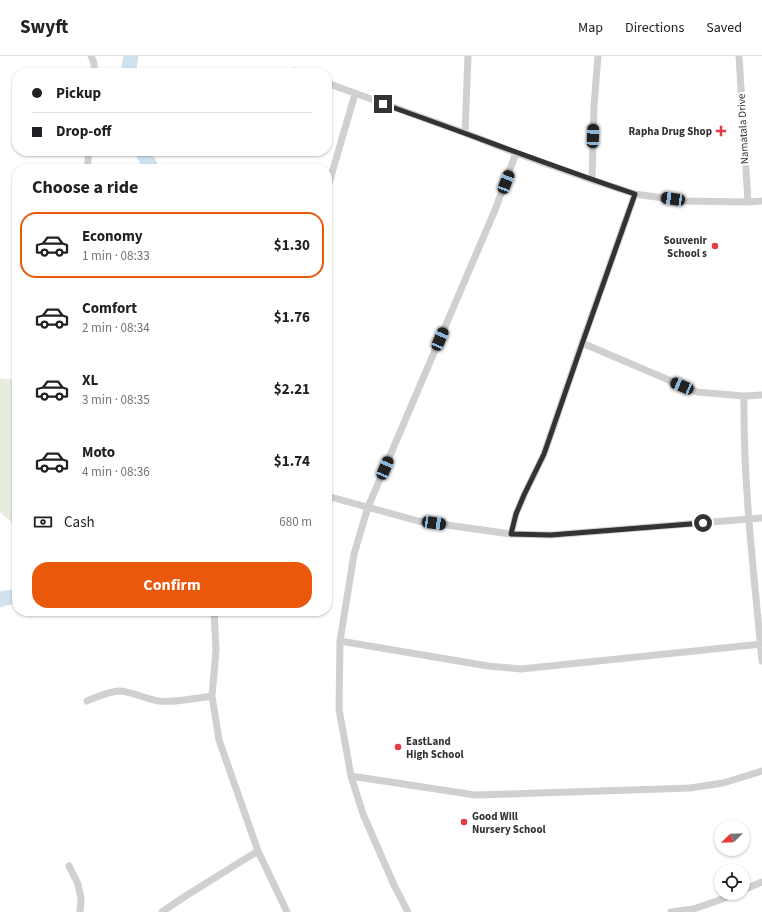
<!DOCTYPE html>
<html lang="en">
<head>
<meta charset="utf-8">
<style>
  :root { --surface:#fff; --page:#f6f6f6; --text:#202124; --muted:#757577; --line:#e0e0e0; --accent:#ea580c }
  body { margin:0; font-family:"Source Sans 3",sans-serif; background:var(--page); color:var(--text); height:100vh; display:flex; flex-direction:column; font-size:15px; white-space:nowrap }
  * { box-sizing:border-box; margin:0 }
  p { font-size:13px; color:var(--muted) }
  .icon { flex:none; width:22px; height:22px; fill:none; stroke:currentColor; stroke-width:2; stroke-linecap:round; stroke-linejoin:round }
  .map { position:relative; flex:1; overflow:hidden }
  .panel { position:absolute; left:12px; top:108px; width:320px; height:452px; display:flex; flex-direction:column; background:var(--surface); border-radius:16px; box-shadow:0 1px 3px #0004 }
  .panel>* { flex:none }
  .banner { position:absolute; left:12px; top:12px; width:320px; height:88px; border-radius:16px; box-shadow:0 1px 3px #0004; display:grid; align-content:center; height:88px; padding:0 20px; background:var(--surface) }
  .needle { width:26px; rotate:247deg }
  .controls { position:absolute; left:714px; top:764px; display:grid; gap:8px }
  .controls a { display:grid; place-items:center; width:36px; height:36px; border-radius:50%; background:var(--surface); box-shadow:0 1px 3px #0004; font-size:20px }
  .end { position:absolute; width:18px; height:18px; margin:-9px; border:5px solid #333; background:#fff; box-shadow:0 0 0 2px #fff }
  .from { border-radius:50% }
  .car { position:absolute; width:12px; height:24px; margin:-12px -6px; border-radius:5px; box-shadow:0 0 3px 1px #0007; background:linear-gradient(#222 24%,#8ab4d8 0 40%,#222 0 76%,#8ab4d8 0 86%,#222 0) }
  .banner b { display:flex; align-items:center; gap:14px; height:38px; font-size:15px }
  .banner b+b { border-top:1px solid var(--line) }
  .banner i { width:10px; height:10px; background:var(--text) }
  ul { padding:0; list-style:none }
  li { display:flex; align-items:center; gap:12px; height:66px; margin:0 8px 6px; padding:0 12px; border:2px solid transparent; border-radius:16px }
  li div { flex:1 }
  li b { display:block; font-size:15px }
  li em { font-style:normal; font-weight:700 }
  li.on { border-color:var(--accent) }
  li>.icon { width:36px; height:36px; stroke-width:1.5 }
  h2 { padding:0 20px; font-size:18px; line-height:48px }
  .pay { display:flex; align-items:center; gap:10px; height:44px; padding:0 20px; font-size:15px }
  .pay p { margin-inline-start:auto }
  .button { display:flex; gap:8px; margin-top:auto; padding:8px 20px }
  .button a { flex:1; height:46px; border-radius:16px; background:var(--accent); color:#fff; font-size:16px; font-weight:700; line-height:46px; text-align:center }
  header { display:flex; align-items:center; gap:24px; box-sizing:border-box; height:56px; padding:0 20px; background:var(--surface); border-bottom:1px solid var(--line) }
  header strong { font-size:19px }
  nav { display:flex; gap:22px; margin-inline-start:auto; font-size:14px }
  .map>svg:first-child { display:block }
  .green { fill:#e6ecdf }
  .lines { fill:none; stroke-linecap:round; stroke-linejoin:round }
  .river { stroke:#cfe2ee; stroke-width:15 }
  .street { stroke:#d0d0d0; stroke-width:7 }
  .route { stroke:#333; stroke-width:5 }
  .poi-dot { fill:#e63946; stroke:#fff; stroke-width:1.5 }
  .labels { text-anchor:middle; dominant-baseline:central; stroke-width:4; stroke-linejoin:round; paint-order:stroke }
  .street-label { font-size:11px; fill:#333; stroke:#fff }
  .poi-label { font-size:11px; font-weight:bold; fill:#333; stroke:#fff; text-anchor:end }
</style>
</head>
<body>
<header>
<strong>Swyft</strong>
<nav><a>Map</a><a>Directions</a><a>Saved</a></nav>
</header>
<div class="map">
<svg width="762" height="856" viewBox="0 0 762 856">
  <rect width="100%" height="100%" fill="#fff"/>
  <path class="green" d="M0,322L17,324V471L0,456Z"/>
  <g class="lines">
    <path class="river" d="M128,17L131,0
      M142,95L152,113
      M0,544L1,543L17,540"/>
    <path class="street" d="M91,0L94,7V17
      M739,0L748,146
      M295,15L301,17
      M327,27L465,77L516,97L592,124L635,138L685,145L748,146L762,145
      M465,77L468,0
      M87,113L89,95
      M592,124L594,50L598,0
      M327,134L355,38
      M582,287L697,336L744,340L762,339
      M744,340C743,429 754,517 762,605
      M327,440L418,465L511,478L551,479L762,462
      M511,478L516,458L524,439L544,398L582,287L635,138
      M214,555L216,594L212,640L219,684L258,795L287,856
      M340,585L488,610L521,613L762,588
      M87,645C97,641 109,635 120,635C133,636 146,643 159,645C174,647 197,642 212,640
      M351,720L475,739L662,733L690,732L723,727L762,715
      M69,810L78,828L81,843L80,856
      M743,834L762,826
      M162,856L184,841L258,795
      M408,856L394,829L363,758L351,720L339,653L340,585L354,498L368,451L495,154L516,97
      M671,856L693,853L717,845L736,837"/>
  </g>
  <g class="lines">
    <path class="route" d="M383,48C467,77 550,110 635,138L582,288L544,398L524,439L516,458L511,478L551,479L703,467"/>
  </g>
  <g class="poi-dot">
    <path d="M719 69h4v4h4v4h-4v4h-4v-4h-4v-4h4z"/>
    <circle cx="715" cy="190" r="4"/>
    <circle cx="398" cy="691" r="4"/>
    <circle cx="464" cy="766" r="4"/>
  </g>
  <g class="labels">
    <g class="street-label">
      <text transform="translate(743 73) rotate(-93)">Namatala Drive</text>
    </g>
    <g class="poi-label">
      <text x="712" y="75">Rapha Drug Shop</text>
      <text x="707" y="184">Souvenir<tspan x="707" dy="13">School s</tspan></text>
      <text x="406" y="685" text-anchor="start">EastLand<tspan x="406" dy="13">High School</tspan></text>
      <text x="472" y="760" text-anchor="start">Good Will<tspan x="472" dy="13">Nursery School</tspan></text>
    </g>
  </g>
</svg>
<div class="controls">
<a><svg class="needle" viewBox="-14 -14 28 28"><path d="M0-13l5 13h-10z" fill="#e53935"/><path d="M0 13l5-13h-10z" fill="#757577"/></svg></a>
<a><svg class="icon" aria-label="locate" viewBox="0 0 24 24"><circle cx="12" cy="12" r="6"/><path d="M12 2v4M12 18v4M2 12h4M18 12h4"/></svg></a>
</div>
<i class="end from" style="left:703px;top:467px"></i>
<i class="end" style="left:383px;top:48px"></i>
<i class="car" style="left:593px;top:80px;rotate:2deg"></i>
<i class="car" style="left:506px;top:126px;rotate:21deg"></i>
<i class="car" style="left:673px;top:143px;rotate:278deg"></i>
<i class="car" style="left:440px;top:283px;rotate:23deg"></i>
<i class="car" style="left:682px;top:330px;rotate:293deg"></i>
<i class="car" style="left:385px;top:412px;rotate:23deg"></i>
<i class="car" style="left:434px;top:467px;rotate:98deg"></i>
<div class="banner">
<b><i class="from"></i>Pickup</b>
<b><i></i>Drop-off</b>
</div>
<section class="panel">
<h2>Choose a ride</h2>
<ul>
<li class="on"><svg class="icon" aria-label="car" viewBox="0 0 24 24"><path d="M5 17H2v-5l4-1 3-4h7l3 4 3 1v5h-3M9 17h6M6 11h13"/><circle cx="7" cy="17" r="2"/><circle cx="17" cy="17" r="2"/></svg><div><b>Economy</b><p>1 min · 08:33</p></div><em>$1.30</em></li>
<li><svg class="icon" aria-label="car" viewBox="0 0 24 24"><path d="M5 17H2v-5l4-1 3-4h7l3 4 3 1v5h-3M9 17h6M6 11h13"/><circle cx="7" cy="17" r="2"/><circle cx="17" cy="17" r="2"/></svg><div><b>Comfort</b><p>2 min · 08:34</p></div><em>$1.76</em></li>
<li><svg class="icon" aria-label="car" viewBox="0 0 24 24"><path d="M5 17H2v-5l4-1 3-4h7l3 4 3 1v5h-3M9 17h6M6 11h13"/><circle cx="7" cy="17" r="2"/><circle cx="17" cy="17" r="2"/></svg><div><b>XL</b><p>3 min · 08:35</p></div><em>$2.21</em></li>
<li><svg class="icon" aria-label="car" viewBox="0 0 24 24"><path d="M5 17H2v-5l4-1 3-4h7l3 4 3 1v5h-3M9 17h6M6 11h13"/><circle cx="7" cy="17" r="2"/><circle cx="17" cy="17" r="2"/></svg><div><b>Moto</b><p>4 min · 08:36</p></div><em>$1.74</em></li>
</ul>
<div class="pay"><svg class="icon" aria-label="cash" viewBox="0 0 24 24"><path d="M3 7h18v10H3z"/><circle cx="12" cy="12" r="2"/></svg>Cash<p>680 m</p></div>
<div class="button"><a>Confirm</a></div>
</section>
</div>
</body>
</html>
